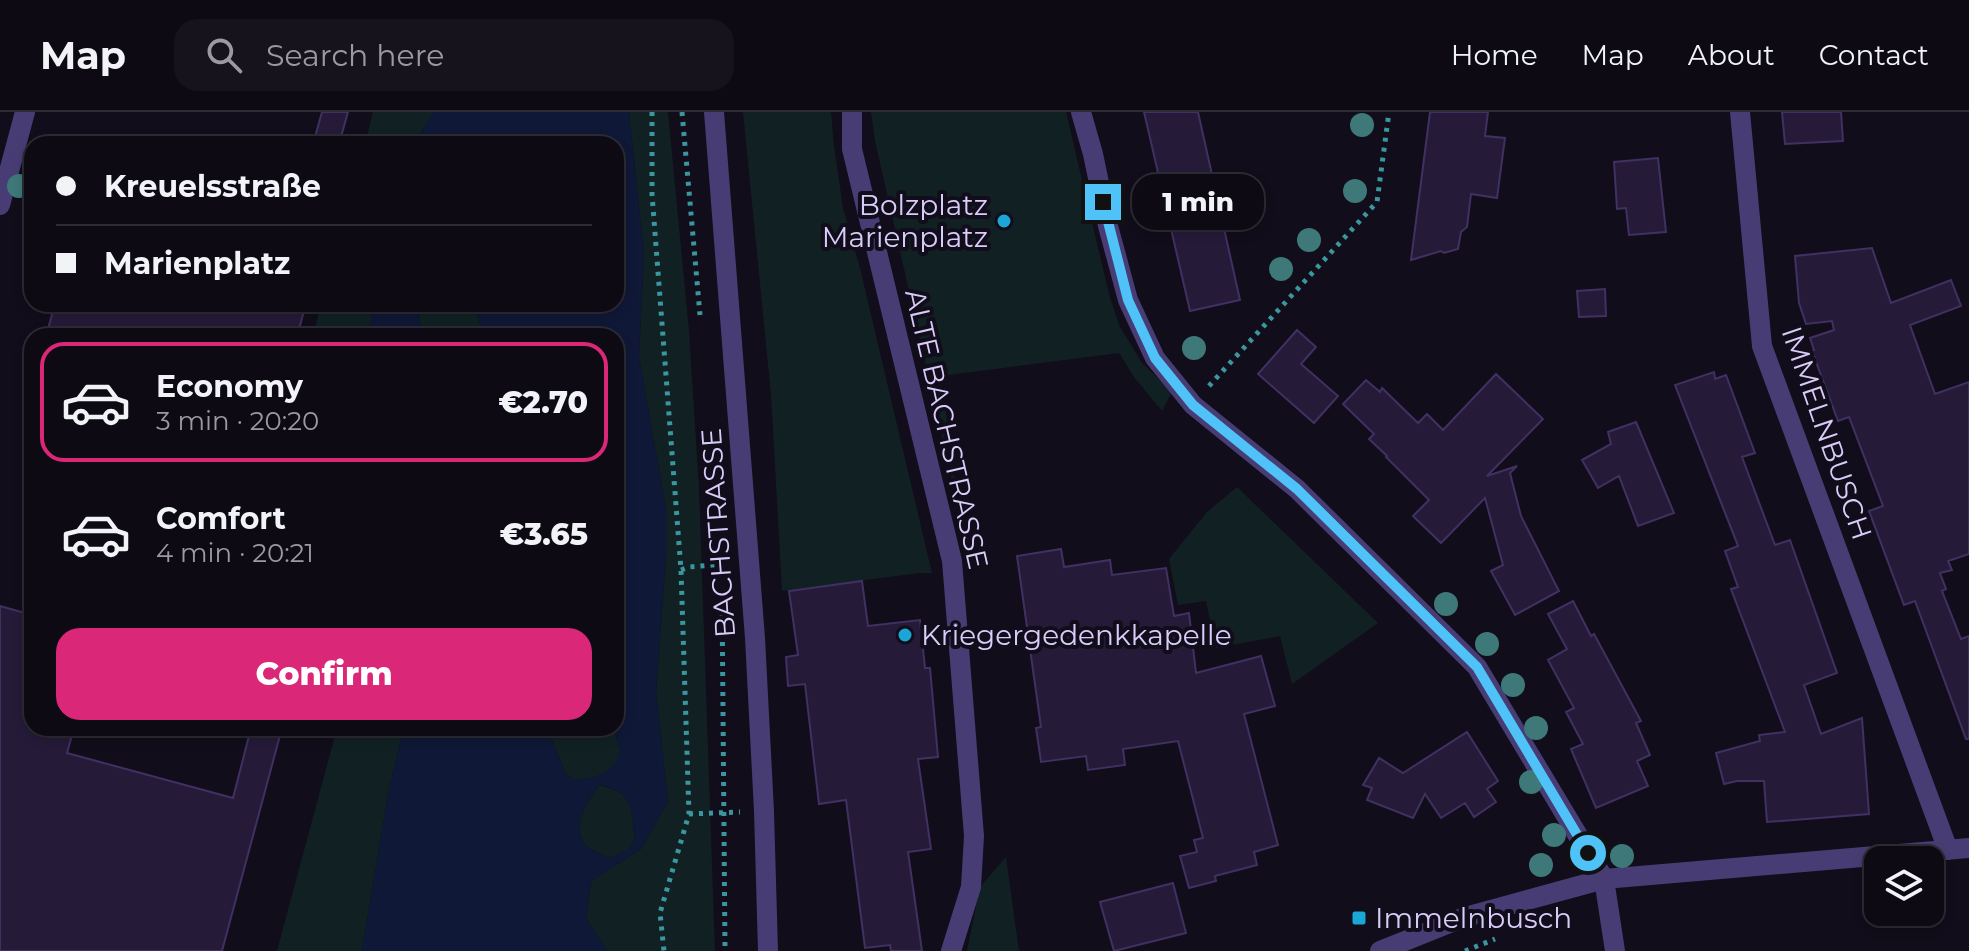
<!DOCTYPE html>
<html lang="en">
<head>
<meta charset="utf-8">
<style>
  :root { --surface:#0d0a14; --page:#16131d; --text:#f1f3f6; --muted:#9a9aa0; --line:#2d2b34; --accent:#db2777 }
  body { margin:0; font-family:Montserrat,sans-serif; background:var(--page); color:var(--text); height:100vh; display:flex; flex-direction:column; font-size:30px; white-space:nowrap }
  * { box-sizing:border-box; margin:0 }
  p { font-size:26px; color:var(--muted) }
  .icon { flex:none; width:44px; height:44px; fill:none; stroke:currentColor; stroke-width:2; stroke-linecap:round; stroke-linejoin:round }
  .map { position:relative; flex:1; overflow:hidden }
  .drawer { position:absolute; left:24px; top:216px; width:600px; height:408px; display:flex; flex-direction:column; background:var(--surface); border-radius:24px; box-shadow:0 4px 12px #0003,0 0 0 2px var(--line) }
  .drawer>* { flex:none }
  .banner { position:absolute; left:24px; top:24px; width:600px; height:176px; border-radius:24px; box-shadow:0 4px 12px #0003,0 0 0 2px var(--line); display:grid; align-content:center; height:176px; padding:0 32px; background:var(--surface) }
  .buttons { position:absolute; left:1864px; top:734px; display:grid; gap:16px }
  .buttons a { display:grid; place-items:center; width:80px; height:80px; border-radius:16px; background:var(--surface); box-shadow:0 4px 12px #0003,0 0 0 2px var(--line); font-size:40px }
  .end { position:absolute; width:36px; height:36px; margin:-18px; border:10px solid #4fc3f7; background:#111; box-shadow:0 0 0 4px #111 }
  .from { border-radius:50% }
  .bubble { position:absolute; height:56px; border-radius:24px; background:var(--surface); box-shadow:0 4px 12px #0003,0 0 0 2px var(--line); font-size:26px; font-weight:800; line-height:56px; text-align:center }
  .banner b { display:flex; align-items:center; gap:28px; height:76px; font-size:30px }
  .banner b+b { border-top:2px solid var(--line) }
  .banner i { width:20px; height:20px; background:var(--text) }
  ul { padding:14px 0 0; list-style:none }
  li { display:flex; align-items:center; gap:24px; height:120px; margin:0 16px 12px; padding:0 16px; border:4px solid transparent; border-radius:24px }
  li div { flex:1 }
  li b { display:block; font-size:30px }
  li em { font-style:normal; font-weight:800 }
  li.selected { border-color:var(--accent) }
  li>.icon { width:72px; height:72px; stroke-width:1.5 }
  .action { display:flex; gap:16px; margin-top:auto; padding:16px 32px }
  .action a { flex:1; height:92px; border-radius:24px; background:var(--accent); color:#fff; font-size:32px; font-weight:800; line-height:92px; text-align:center }
  header { display:flex; align-items:center; gap:48px; box-sizing:border-box; height:112px; padding:0 40px; background:var(--surface); border-bottom:2px solid var(--line) }
  header strong { font-size:38px }
  nav { display:flex; gap:44px; margin-inline-start:auto; font-size:28px }
  .search { width:560px; height:72px; background:var(--page); display:flex; align-items:center; gap:20px; box-sizing:border-box; padding:0 28px; border-radius:24px; color:var(--muted); font-size:30px }
  .map>svg:first-child { display:block }
  .green { fill:#112123 }
  .water { fill:#0f1836; fill-rule:evenodd }
  .building { fill:#251b39; stroke:#413062; stroke-width:2 }
  .lines { fill:none; stroke-linecap:round; stroke-linejoin:round }
  .path { stroke:#3a969f; stroke-width:5; stroke-dasharray:4 6; stroke-linecap:butt }
  .minor { stroke:#473d74; stroke-width:20 }
  .tree { fill:#3e7878 }
  .route { stroke:#4fc3f7; stroke-width:10 }
  .poi-dot { fill:#1aa7d7; stroke:#110d1a; stroke-width:3 }
  .labels { text-anchor:middle; dominant-baseline:central; stroke-width:8; stroke-linejoin:round; paint-order:stroke }
  .poi-label { font-size:28px; fill:#d8ccf9; stroke:#110d1a; text-anchor:start }
  .street-label { font-size:28px; fill:#d8ccf9; stroke:#110d1a }
</style>
</head>
<body>
<header>
<strong>Map</strong>
<div class="search"><svg class="icon" aria-label="search" viewBox="0 0 24 24"><circle cx="10" cy="10" r="6"/><path d="M15 15l6 6"/></svg>Search here</div>
<nav><a>Home</a><a>Map</a><a>About</a><a>Contact</a></nav>
</header>
<div class="map">
<svg width="1969" height="839" viewBox="0 0 1969 839">
  <rect width="100%" height="100%" fill="#110d1a"/>
  <path class="green" d="M373,0H434L414,32H365Z
    M629,0H668L689,219L699,376L715,839H607L586,806L591,769L641,737L668,690L656,579L666,444V397L639,245L644,143Z
    M743,0H831L834,34L843,96L860,156L932,461H919L782,479L771,283Z
    M871,0H1066L1109,182L1119,213L1142,251L1172,280L1162,299L1134,265L1119,241L941,264L960,404L875,29Z
    M321,192H365L372,205L367,224H313Z
    M416,192H475L483,224H423Z
    M1237,375L1378,511L1292,572L1280,524L1216,536L1206,489L1178,493L1169,447L1207,400Z
    M337,616H404L389,677L362,839H277Z
    M547,616H614L620,638L617,650L602,663L577,668L566,663Z
    M600,673C636,683 630,693 635,726L628,738L609,746C602,742 591,739 586,733C570,716 588,685 600,673Z
    M1006,745L1019,839H967L980,775Z"/>
  <path class="water" d="M434,0H629L644,143L639,245L666,397V444L656,579L668,690L641,737L591,769L586,806L607,839H362L389,677L404,616H547L566,663L577,668L602,663L616,650L620,638L614,616H616V224H483L475,192H616V32H414ZM600,673C635,681 630,695 635,726L627,738L609,746C602,742 591,739 586,733C570,717 588,685 600,673Z
    M365,192H416L423,224H367L372,205Z"/>
  <path class="building" d="M322,0H348L339,32H313Z
    M1144,0H1198L1240,188L1190,199Z
    M1430,0H1488L1485,24L1505,26L1497,86L1471,82L1467,115L1461,120L1458,137L1444,141L1441,139L1411,148Z
    M1782,0H1841L1843,29L1785,32Z
    M1658,46L1666,120L1629,123L1626,96L1617,97L1614,50Z
    M1872,136L1891,191L1951,168L1961,194L1910,213L1935,282L1969,270V442L1948,449L1952,458L1940,461L1946,477L1942,479L1961,527L1969,524V627H1966L1915,489L1904,493L1869,399L1883,394L1849,305L1838,309L1812,239L1814,238L1810,226L1834,218L1832,209L1806,212L1799,191L1795,144Z
    M1605,177L1606,204L1579,205L1577,179Z
    M55,192H306L297,224H46Z
    M1297,218L1316,235L1301,252L1338,284L1314,311L1258,262Z
    M1714,260L1715,267L1726,263L1755,341L1742,345L1775,433L1790,428L1837,561L1804,573L1821,622L1862,606L1869,702L1767,710L1764,669H1737L1724,672L1716,641L1760,629L1759,623L1785,620L1731,477L1738,475L1725,439L1738,434L1675,273Z
    M1496,262L1543,307L1487,364L1517,354L1510,361L1521,404L1559,479L1515,503L1491,459L1503,453L1485,386L1441,431L1413,404L1429,388L1386,345L1387,344L1369,327L1374,322L1343,292L1366,268L1380,280L1382,276L1418,311L1427,302L1443,318Z
    M1636,310L1674,401L1638,414L1619,364L1598,376L1582,348L1611,332L1608,320Z
    M1061,437L1064,455L1110,448L1112,463L1166,456L1174,504L1189,501L1196,561L1261,544L1275,594L1244,602L1278,733L1254,740L1257,753L1215,764L1216,769L1189,776L1180,744L1197,740L1194,728L1203,726L1178,629L1123,637L1125,653L1088,658L1086,644L1041,650L1036,616L1041,615L1017,444Z
    M862,469L868,514L920,508L925,556H930L938,645L918,647L931,737L908,740L922,839H891L890,833L865,836L846,688L819,692L805,572L788,574L786,545L798,543L789,479Z
    M1573,489L1591,524L1594,522L1641,609L1636,611L1650,643L1637,649L1648,674L1596,696L1571,637L1583,632L1566,600L1574,596L1548,548L1567,537L1548,502Z
    M0,494L32,503V616H74L67,641L233,686L251,616H282L222,839H0Z
    M1467,620L1498,669L1487,677L1496,690L1474,705L1465,691L1441,706L1425,682L1413,706L1367,688L1372,676L1363,673L1379,646L1403,661Z
    M1173,771L1186,821L1114,839L1100,790Z"/>
  <g class="lines">
    <path class="path" d="M652,0V82L681,458L689,702L660,801L664,839
      M682,0L700,203
      M1209,274L1377,90L1389,0
      M681,458L689,455L724,452
      M722,480L725,839
      M689,702L740,700
      M1465,839L1495,827"/>
    <path class="minor" d="M714,0L755,526L764,699L768,839
      M852,0V37L952,449L974,724L971,775L951,839
      M1081,0L1093,42L1108,114L1128,188L1155,246L1193,293L1297,377L1477,555L1604,767L1615,839
      M1740,0L1762,234L1948,738
      M0,93L25,0
      M1380,839L1462,806L1604,767L1969,736"/>
  </g>
  <g class="tree">
    <circle cx="1362" cy="13" r="12"/>
    <circle cx="19" cy="74" r="12"/>
    <circle cx="1355" cy="79" r="12"/>
    <circle cx="1309" cy="128" r="12"/>
    <circle cx="1281" cy="157" r="12"/>
    <circle cx="1194" cy="236" r="12"/>
    <circle cx="1446" cy="492" r="12"/>
    <circle cx="1487" cy="532" r="12"/>
    <circle cx="1513" cy="573" r="12"/>
    <circle cx="1536" cy="616" r="12"/>
    <circle cx="1531" cy="670" r="12"/>
    <circle cx="1554" cy="723" r="12"/>
    <circle cx="1622" cy="744" r="12"/>
    <circle cx="1541" cy="753" r="12"/>
  </g>
  <g class="lines">
    <path class="route" d="M1103,90L1128,188L1155,246L1193,293L1297,377L1477,555L1588,741"/>
  </g>
  <g class="poi-dot">
    <circle cx="1004" cy="109" r="8"/>
    <circle cx="905" cy="523" r="8"/>
    <rect x="1351" y="798" width="16" height="16" rx="4"/>
  </g>
  <g class="labels">
    <g class="poi-label">
      <text x="988" y="93" text-anchor="end">Bolzplatz<tspan x="988" dy="32">Marienplatz</tspan></text>
      <text x="921" y="523">Kriegergedenkkapelle</text>
      <text x="1375" y="806">Immelnbusch</text>
    </g>
    <g class="street-label">
      <text transform="translate(947 317) rotate(77)">ALTE BACHSTRASSE</text>
      <text transform="translate(1827 321) rotate(71)">IMMELNBUSCH</text>
      <text transform="translate(718 421) rotate(-94)">BACHSTRASSE</text>
    </g>
  </g>
</svg>
<div class="buttons">
<a><svg class="icon" aria-label="layers" viewBox="0 0 24 24"><path d="M12 4l9 5-9 5-9-5zM3 14l9 5 9-5"/></svg></a>
</div>
<i class="end from" style="left:1588px;top:741px"></i>
<i class="end" style="left:1103px;top:90px"></i>
<div class="bubble" style="left:1132px;top:62px;width:132px">1 min</div>
<div class="banner">
<b><i class="from"></i>Kreuelsstraße</b>
<b><i></i>Marienplatz</b>
</div>
<section class="drawer">
<ul>
<li class="selected"><svg class="icon" aria-label="car" viewBox="0 0 24 24"><path d="M5 17H2v-5l4-1 3-4h7l3 4 3 1v5h-3M9 17h6M6 11h13"/><circle cx="7" cy="17" r="2"/><circle cx="17" cy="17" r="2"/></svg><div><b>Economy</b><p>3 min · 20:20</p></div><em>€2.70</em></li>
<li><svg class="icon" aria-label="car" viewBox="0 0 24 24"><path d="M5 17H2v-5l4-1 3-4h7l3 4 3 1v5h-3M9 17h6M6 11h13"/><circle cx="7" cy="17" r="2"/><circle cx="17" cy="17" r="2"/></svg><div><b>Comfort</b><p>4 min · 20:21</p></div><em>€3.65</em></li>
</ul>
<div class="action"><a>Confirm</a></div>
</section>
</div>
</body>
</html>
